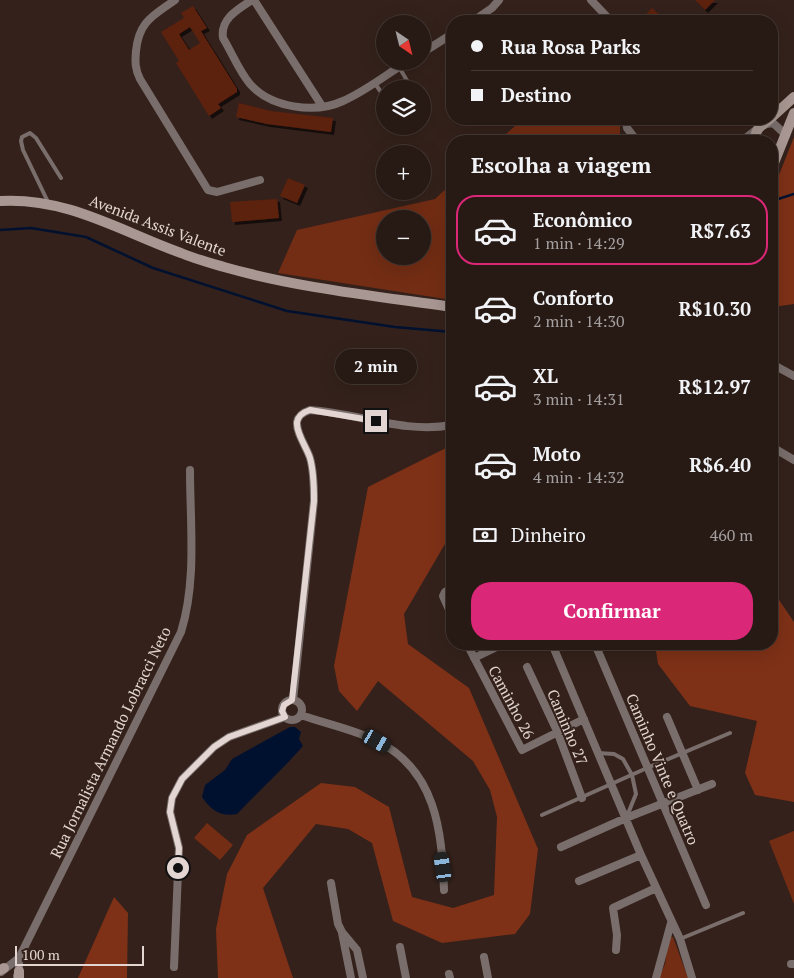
<!DOCTYPE html>
<html lang="pt">
<head>
<meta charset="utf-8">
<style>
  :root { --surface:#271914; --page:#2f221d; --text:#f1f3f6; --muted:#a4a0a0; --line:#433834; --accent:#db2777 }
  body { margin:0; font-family:"PT Serif",serif; background:var(--page); color:var(--text); height:100vh; display:flex; flex-direction:column; font-size:19px; white-space:nowrap }
  * { box-sizing:border-box; margin:0 }
  p { font-size:16px; color:var(--muted) }
  .icon { flex:none; width:28px; height:28px; fill:none; stroke:currentColor; stroke-width:2; stroke-linecap:round; stroke-linejoin:round }
  .map { position:relative; flex:1; overflow:hidden }
  .side { position:absolute; left:446px; top:135px; width:332px; height:515px; display:flex; flex-direction:column; background:var(--surface); border-radius:20px; box-shadow:0 5px 20px #0002,0 0 0 1px var(--line) }
  .side>* { flex:none }
  .hud { position:absolute; left:446px; top:15px; width:332px; height:110px; border-radius:20px; box-shadow:0 5px 20px #0002,0 0 0 1px var(--line); display:grid; align-content:center; height:110px; padding:0 25px; background:var(--surface) }
  .needle { width:32px; rotate:145deg }
  .fabs { position:absolute; left:376px; top:15px; display:grid; gap:10px }
  .fabs a { display:grid; place-items:center; width:55px; height:55px; border-radius:50%; background:var(--surface); box-shadow:0 5px 20px #0002,0 0 0 1px var(--line); font-size:25px }
  .scale { position:absolute; left:15px; bottom:12px; width:129px; box-sizing:border-box; padding-left:5px; border:2px solid #e3d6d2; border-top:0; font-size:14px; line-height:18px; white-space:nowrap; color:#e3d6d2; -webkit-text-stroke:4px #34211b; paint-order:stroke }
  .end { position:absolute; width:22px; height:22px; margin:-11px; border:6px solid #e3d6d2; background:#111; box-shadow:0 0 0 2px #111 }
  .from { border-radius:50% }
  .bubble { position:absolute; height:35px; border-radius:18px; background:var(--surface); box-shadow:0 5px 20px #0002,0 0 0 1px var(--line); font-size:16px; font-weight:600; line-height:35px; text-align:center }
  .car { position:absolute; width:15px; height:30px; margin:-15px -8px; border-radius:6px; box-shadow:0 0 4px 1px #0007; background:linear-gradient(#222 24%,#8ab4d8 0 40%,#222 0 76%,#8ab4d8 0 86%,#222 0) }
  .hud b { display:flex; align-items:center; gap:18px; height:48px; font-size:19px }
  .hud b+b { border-top:1px solid var(--line) }
  .hud i { width:12px; height:12px; background:var(--text) }
  ul { padding:0; list-style:none }
  li { display:flex; align-items:center; gap:15px; height:70px; margin:0 10px 8px; padding:0 15px; border:2px solid transparent; border-radius:20px }
  li div { flex:1 }
  li b { display:block; font-size:19px }
  li em { font-style:normal; font-weight:600 }
  li.active { border-color:var(--accent) }
  li>.icon { width:45px; height:45px; stroke-width:1.5 }
  h2 { padding:0 25px; font-size:22px; line-height:60px }
  .pay { display:flex; align-items:center; gap:12px; height:55px; padding:0 25px; font-size:19px }
  .pay p { margin-inline-start:auto }
  .primary-button { display:flex; gap:10px; margin-top:auto; padding:10px 25px }
  .primary-button a { flex:1; height:58px; border-radius:20px; background:var(--accent); color:#fff; font-size:20px; font-weight:600; line-height:58px; text-align:center }
  .map>svg:first-child { display:block }
  .green { fill:#732d14; fill-rule:evenodd }
  .forest { fill:#7e3117 }
  .water { fill:#001130 }
  .lines { fill:none; stroke-linecap:round; stroke-linejoin:round }
  .stream { stroke:#001130; stroke-width:2.5 }
  .building { fill:#5b210d; fill-rule:evenodd; filter:url(#shadow) }
  .service { stroke:#796e6b; stroke-width:4 }
  .minor { stroke:#796e6b; stroke-width:8 }
  .secondary { stroke:#a89792; stroke-width:10 }
  .route { stroke:#e3d6d2; stroke-width:6 }
  .labels { text-anchor:middle; dominant-baseline:central; stroke-width:4; stroke-linejoin:round; paint-order:stroke }
  .street-label { font-size:15px; fill:#e3d6d2; stroke:#34211b }
</style>
</head>
<body>
<div class="map">
<svg width="794" height="978" viewBox="0 0 794 978">
  <defs>
    <filter id="shadow"><feDropShadow dx="3" dy="3" stdDeviation="0" flood-color="#0009"/></filter>
  </defs>
  <rect width="100%" height="100%" fill="#34211b"/>
  <path class="green" d="M523,119H620V137L626,141H498Z
    M452,183V300L278,273L297,230L435,199ZM385,219H422V256H385Z
    M207,823L233,845L220,860L194,838Z
    M794,831V904L769,841Z
    M669,937H673L688,978H659L665,964Z"/>
  <path class="forest" d="M794,137V304L773,307V190Z
    M452,445V532L404,614L408,644L469,688L538,849L530,914L515,934L442,943L393,921L372,843L348,829L316,824L263,888L293,978H218L216,929L227,874L247,835L321,783L355,787L389,807L412,897L453,908L494,895L497,817L490,790L473,761L378,681L357,711L339,691L334,666L368,487Z
    M773,591L794,622V802L755,795L745,773L757,721L690,706L658,664L655,644H772Z
    M114,897L128,913L127,978H78Z"/>
  <path class="water" d="M290,727H295L301,732L299,739L303,746C282,770 259,791 237,814C220,817 211,810 202,797L205,785L225,770L232,759Z"/>
  <g class="lines">
    <path class="stream" d="M772,201L794,194
      M0,230L31,228L86,237L153,268L287,311L395,327L452,332"/>
  </g>
  <path class="building" d="M695,0H715L705,10Z
    M193,6L207,28L201,31L237,89V92L218,104L221,108L209,116L176,63L179,61L161,32L184,18L181,13ZM190,27L200,43L189,50L179,34Z
    M652,8L660,15L665,21H640Z
    M239,103L271,111L333,118L331,132L267,124L236,117Z
    M288,178L305,185L297,203L280,196Z
    M277,199L279,218L232,222L230,202Z"/>
  <g class="lines">
    <path class="service" d="M399,67L412,89
      M374,82L385,98
      M48,202L23,150L21,141L22,137L30,133L36,138L61,178
      M598,753L614,754L623,759L632,775L636,794L627,816
      M542,815L647,768L730,733
      M680,939L743,913"/>
    <path class="minor" d="M175,0C153,16 139,21 136,51C135,62 135,69 140,79L208,190L217,192L260,180
      M252,0C238,9 220,19 223,38C232,53 239,71 250,84C271,108 315,114 343,101C366,91 387,74 408,61
      M254,0L322,106
      M591,0L611,21
      M473,21L492,8L499,0
      M422,53L452,34
      M626,119L627,128L637,141
      M742,141C752,134 759,124 773,123L785,134
      M772,364L794,376
      M772,447L794,460
      M452,588L445,592L443,596L452,616
      M467,644L522,750L584,719
      M552,644L641,855L680,939L692,978
      M595,644L706,905
      M474,658L503,644
      M527,667L557,731L582,798
      M293,700L314,501C314,487 314,472 310,458C307,448 296,433 297,422C298,415 304,412 310,410C358,413 404,434 452,425
      M282 710a10 10 0 1 1 20 0a10 10 0 1 1-20 0Z
      M301,715C326,724 353,729 377,741C436,770 442,831 444,890
      M667,717L698,790
      M561,847L626,818L712,784
      M579,881L641,855
      M331,883L338,924L342,932L357,950L363,978
      M342,933L351,978
      M400,947L406,978
      M616,950L617,935L613,908L656,888
      M484,957L488,978
      M791,964H794
      M174,967L179,848L170,812L172,798L182,779L214,747L229,737L285,717
      M1,972L19,958
      M449,974L450,978
      M17,976L19,971V958L181,632C197,581 190,523 190,470
      M656,978L671,923"/>
    <path class="secondary" d="M772,117L794,97
      M756,141C753,130 762,125 770,119
      M772,168L794,113
      M0,201C67,197 120,231 181,253C195,259 210,263 224,267C298,288 376,296 452,307
      M0,970L4,968
      M19,971V978"/>
  </g>
  <g class="lines">
    <path class="route" d="M178,868L179,848L170,812L172,798L182,779L214,747L229,737L285,717L282,711L284,705L292,700L314,501C314,487 314,472 310,458C307,448 296,433 297,422C298,415 304,412 310,410L376,421"/>
  </g>
  <g class="labels">
    <g class="street-label">
      <text transform="translate(158 225) rotate(21)">Avenida Assis Valente</text>
      <text transform="translate(512 702) rotate(62)">Caminho 26</text>
      <text transform="translate(568 727) rotate(67)">Caminho 27</text>
      <text transform="translate(110 742) rotate(-64)">Rua Jornalista Armando Lobracci Neto</text>
      <text transform="translate(663 769) rotate(67)">Caminho Vinte e Quatro</text>
    </g>
  </g>
</svg>
<div class="fabs">
<a><svg class="needle" viewBox="-14 -14 28 28"><path d="M0-13l5 13h-10z" fill="#e53935"/><path d="M0 13l5-13h-10z" fill="#a4a0a0"/></svg></a>
<a><svg class="icon" aria-label="layers" viewBox="0 0 24 24"><path d="M12 4l9 5-9 5-9-5zM3 14l9 5 9-5"/></svg></a>
<a>+</a>
<a>−</a>
</div>
<div class="scale">100 m</div>
<i class="end from" style="left:178px;top:868px"></i>
<i class="end" style="left:376px;top:421px"></i>
<div class="bubble" style="left:335px;top:349px;width:82px">2 min</div>
<i class="car" style="left:377px;top:741px;rotate:120deg"></i>
<i class="car" style="left:443px;top:867px;rotate:352deg"></i>
<div class="hud">
<b><i class="from"></i>Rua Rosa Parks</b>
<b><i></i>Destino</b>
</div>
<section class="side">
<h2>Escolha a viagem</h2>
<ul>
<li class="active"><svg class="icon" aria-label="car" viewBox="0 0 24 24"><path d="M5 17H2v-5l4-1 3-4h7l3 4 3 1v5h-3M9 17h6M6 11h13"/><circle cx="7" cy="17" r="2"/><circle cx="17" cy="17" r="2"/></svg><div><b>Econômico</b><p>1 min · 14:29</p></div><em>R$7.63</em></li>
<li><svg class="icon" aria-label="car" viewBox="0 0 24 24"><path d="M5 17H2v-5l4-1 3-4h7l3 4 3 1v5h-3M9 17h6M6 11h13"/><circle cx="7" cy="17" r="2"/><circle cx="17" cy="17" r="2"/></svg><div><b>Conforto</b><p>2 min · 14:30</p></div><em>R$10.30</em></li>
<li><svg class="icon" aria-label="car" viewBox="0 0 24 24"><path d="M5 17H2v-5l4-1 3-4h7l3 4 3 1v5h-3M9 17h6M6 11h13"/><circle cx="7" cy="17" r="2"/><circle cx="17" cy="17" r="2"/></svg><div><b>XL</b><p>3 min · 14:31</p></div><em>R$12.97</em></li>
<li><svg class="icon" aria-label="car" viewBox="0 0 24 24"><path d="M5 17H2v-5l4-1 3-4h7l3 4 3 1v5h-3M9 17h6M6 11h13"/><circle cx="7" cy="17" r="2"/><circle cx="17" cy="17" r="2"/></svg><div><b>Moto</b><p>4 min · 14:32</p></div><em>R$6.40</em></li>
</ul>
<div class="pay"><svg class="icon" aria-label="cash" viewBox="0 0 24 24"><path d="M3 7h18v10H3z"/><circle cx="12" cy="12" r="2"/></svg>Dinheiro<p>460 m</p></div>
<div class="primary-button"><a>Confirmar</a></div>
</section>
</div>
</body>
</html>
